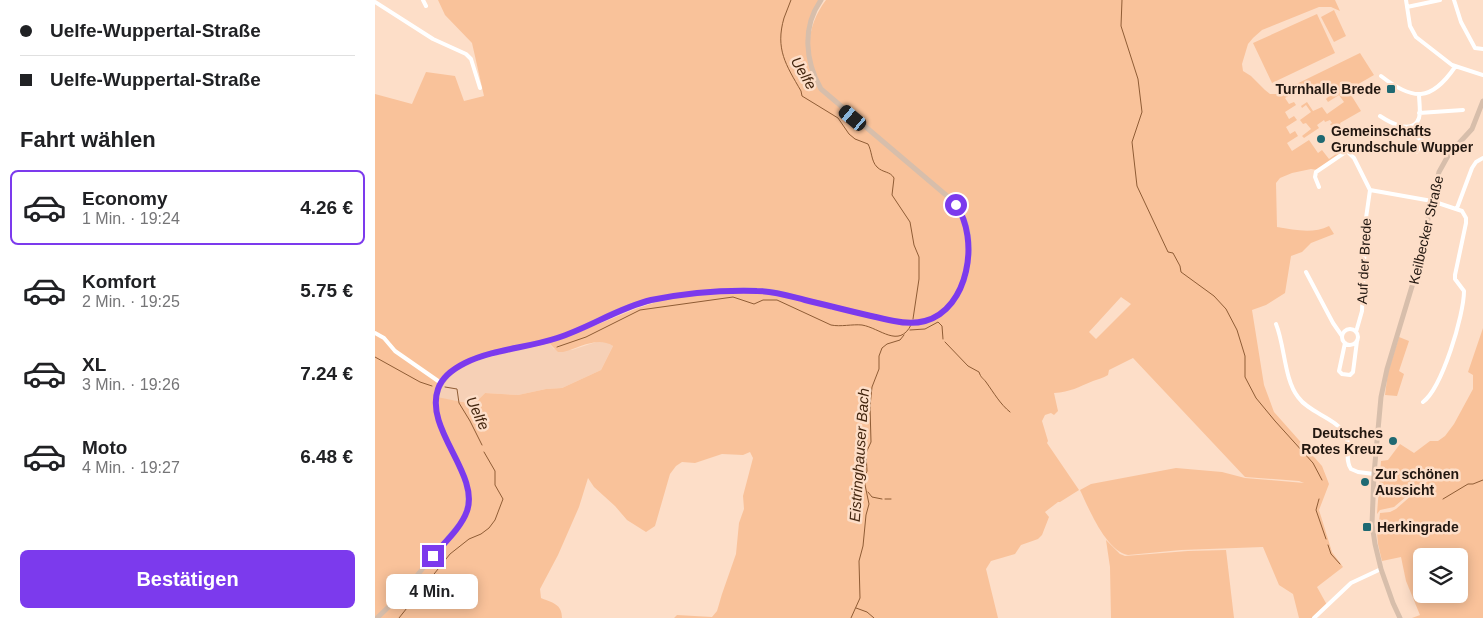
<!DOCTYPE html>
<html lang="de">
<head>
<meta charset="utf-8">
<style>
  :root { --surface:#fff; --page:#f2f2f2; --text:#202124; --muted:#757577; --line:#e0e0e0; --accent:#7c3aed }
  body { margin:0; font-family:Helvetica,sans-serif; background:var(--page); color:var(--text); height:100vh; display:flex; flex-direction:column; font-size:19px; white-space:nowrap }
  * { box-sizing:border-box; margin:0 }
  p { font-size:16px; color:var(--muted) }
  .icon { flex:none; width:28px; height:28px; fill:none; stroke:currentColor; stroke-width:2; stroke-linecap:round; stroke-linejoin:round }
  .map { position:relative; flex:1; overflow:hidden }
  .sheet { display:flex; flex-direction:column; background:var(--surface); width:375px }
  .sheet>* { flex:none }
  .banner { display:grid; align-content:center; height:110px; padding:0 20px; background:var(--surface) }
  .fabs { position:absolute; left:1038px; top:548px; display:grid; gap:10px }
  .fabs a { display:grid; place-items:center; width:55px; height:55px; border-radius:8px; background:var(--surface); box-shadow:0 2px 12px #0003; font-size:25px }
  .end { position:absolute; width:22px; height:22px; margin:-11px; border:6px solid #7c3aed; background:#fff; box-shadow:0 0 0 2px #fff }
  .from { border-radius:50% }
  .bubble { position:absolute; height:35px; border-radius:8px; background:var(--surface); box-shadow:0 2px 12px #0003; font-size:16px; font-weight:700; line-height:35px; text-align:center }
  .car { position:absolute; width:15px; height:30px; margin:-15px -8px; border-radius:6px; box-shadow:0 0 4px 1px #0007; background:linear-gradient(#222 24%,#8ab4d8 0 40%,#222 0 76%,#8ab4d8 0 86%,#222 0) }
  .banner b { display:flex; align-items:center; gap:18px; height:48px; font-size:19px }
  .banner b+b { border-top:1px solid var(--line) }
  .banner i { width:12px; height:12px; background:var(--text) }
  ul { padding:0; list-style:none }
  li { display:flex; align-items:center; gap:15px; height:75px; margin:0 10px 8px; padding:0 10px; border:2px solid transparent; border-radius:8px }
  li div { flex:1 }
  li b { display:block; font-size:19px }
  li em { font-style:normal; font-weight:700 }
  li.active { border-color:var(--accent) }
  li>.icon { width:45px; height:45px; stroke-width:1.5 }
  h2 { padding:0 20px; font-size:22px; line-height:60px }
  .cta { display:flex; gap:10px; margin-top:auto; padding:10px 20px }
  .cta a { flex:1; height:58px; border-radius:8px; background:var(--accent); color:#fff; font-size:20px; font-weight:700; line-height:58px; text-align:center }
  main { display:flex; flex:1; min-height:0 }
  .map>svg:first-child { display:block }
  .built { fill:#f6d0b6 }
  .green { fill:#f9c29a; fill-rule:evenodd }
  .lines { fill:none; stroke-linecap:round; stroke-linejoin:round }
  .stream { stroke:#8f5c35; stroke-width:1 }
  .street { stroke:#fff; stroke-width:4 }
  .secondary { stroke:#d7beab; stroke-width:5 }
  .route { stroke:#7c3aed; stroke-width:6 }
  .poi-dot { fill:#1f6972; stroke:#fddec8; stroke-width:2 }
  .labels { text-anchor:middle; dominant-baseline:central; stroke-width:5; stroke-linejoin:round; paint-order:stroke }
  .poi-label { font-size:14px; font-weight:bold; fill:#221710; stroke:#fddec8; text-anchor:start }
  .street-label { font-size:14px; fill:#221710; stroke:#fddec8 }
  .water-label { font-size:15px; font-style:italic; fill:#42250e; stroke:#fddec8 }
</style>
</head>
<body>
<main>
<section class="sheet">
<div class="banner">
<b><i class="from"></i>Uelfe-Wuppertal-Straße</b>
<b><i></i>Uelfe-Wuppertal-Straße</b>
</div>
<h2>Fahrt wählen</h2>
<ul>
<li class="active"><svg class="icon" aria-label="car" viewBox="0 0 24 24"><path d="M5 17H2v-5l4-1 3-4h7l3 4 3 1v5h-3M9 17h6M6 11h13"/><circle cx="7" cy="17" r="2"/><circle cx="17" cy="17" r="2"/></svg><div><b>Economy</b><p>1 Min. · 19:24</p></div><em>4.26 €</em></li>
<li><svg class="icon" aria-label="car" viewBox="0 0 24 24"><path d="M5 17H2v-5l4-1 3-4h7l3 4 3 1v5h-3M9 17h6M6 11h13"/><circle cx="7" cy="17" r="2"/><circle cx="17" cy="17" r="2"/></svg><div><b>Komfort</b><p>2 Min. · 19:25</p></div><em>5.75 €</em></li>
<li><svg class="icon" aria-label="car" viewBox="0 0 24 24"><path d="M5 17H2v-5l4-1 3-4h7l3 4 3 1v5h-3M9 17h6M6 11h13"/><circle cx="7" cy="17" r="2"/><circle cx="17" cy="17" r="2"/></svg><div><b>XL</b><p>3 Min. · 19:26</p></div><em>7.24 €</em></li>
<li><svg class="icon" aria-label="car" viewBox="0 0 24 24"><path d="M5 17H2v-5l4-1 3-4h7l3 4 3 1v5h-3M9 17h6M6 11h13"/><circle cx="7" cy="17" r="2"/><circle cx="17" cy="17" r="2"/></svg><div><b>Moto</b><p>4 Min. · 19:27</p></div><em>6.48 €</em></li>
</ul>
<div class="cta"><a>Bestätigen</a></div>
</section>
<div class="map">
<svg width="1108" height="618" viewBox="0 0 1108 618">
  <rect width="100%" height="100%" fill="#fddec8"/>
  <path class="built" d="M231,341L238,346L226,370L187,388L171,389L143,395L110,393L100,403L87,402L62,398L67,384L80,371L95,363L150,347L173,342L179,349L197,350L221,342Z"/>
  <path class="green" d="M63,0H446C431,23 428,55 441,80C440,74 437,67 436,61C431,39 438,17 451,0H960L965,11L956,7H944L887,30L878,38L873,44L867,64L868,71L876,76L890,90L895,94H901L985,53L999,75L973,90L986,111L965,123L967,128L960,131L955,124L957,123L955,120L950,122L949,120L942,125L944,128L929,138L927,136L936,129L931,123L928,124L925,120L936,112L931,105L927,108L926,106L932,102L938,111L947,107L952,114L969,102L964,95L953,102L951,99L955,95L950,88L940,95L931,87L927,90L925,88L910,98L914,104L919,102L921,105L910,112L914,119L919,116L922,120L911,127L915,134L920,131L923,136L912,143L917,151L934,140L943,153L947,150L954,159L964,152L966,154L943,170L936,169L917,173L905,178L901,183L902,227C920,230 938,234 954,226L959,234L936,243L927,252L916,256L910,293L891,305L877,310L889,385L899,412L947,466L954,484L944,510L957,552L968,567L942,587L952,605L938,618H924L918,594L904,585L888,547L806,550L753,555C731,551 714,509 705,490L716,484L801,468L847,472L870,478L929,483L924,481L870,477L758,358L734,370L733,375C728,378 723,379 718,381C703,387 696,392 679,393L683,411L679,415L676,413L670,415L667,421L673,441L672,443L704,490L685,502H683L670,512L674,517L667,535L663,539L646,545L640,554L616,561L611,569L623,618H299L302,615L337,617L342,611L347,594L361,554L364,523L369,509L368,496L378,458L375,452L368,455L347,454L320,463L307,462L301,466L295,474L280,526L271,532L252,520L240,506L219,487L213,478L204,507L183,555L165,589L166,598C178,603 187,604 187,618H4L27,595L84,524L26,595L2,618H0V94L37,104L51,72L80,76L89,101L109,96L97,43L70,15ZM583,206C608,240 597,307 554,320C560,316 567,313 572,307C589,290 598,255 593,231C591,222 585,213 583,206ZM381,290L400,292L501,317L464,310H456L457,307L391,292L328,294L294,298L260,309L202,333L173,342L183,352H188C205,348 222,336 238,346L226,370L187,388L171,389L143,395L110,393L100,403L87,402L62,397C63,386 70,376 79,370C108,349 148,349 180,339C214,328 243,306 279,300C313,294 347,292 381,290ZM746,297L756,304L721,339L714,332Z
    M959,10L971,36L959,42L946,17Z
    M942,14L960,53L897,83L878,43Z
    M1108,328V618H1037L1045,615L1031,581L1026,557L1007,561L1003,544L1001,522L1004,521L1005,513L1015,512L1021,509L1062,473L1060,472L1019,507L1005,510L1002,514L1006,461L1013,460L1025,444L1039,453L1055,441H1063L1070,436L1079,424L1098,389V375L1093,372ZM1046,556H1084V594H1046Z
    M1024,337L1034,341L1024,371L1029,374L1022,396L1010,395L1013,372Z
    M731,540L745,554L750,556L813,551L851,550L859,618H736L735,567Z"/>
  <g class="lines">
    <path class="stream" d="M416,0C414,6 411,12 409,18C400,49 411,65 426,91L427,96L463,118L474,134L480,139L493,144C497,151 496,161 502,167C508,173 515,171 519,178L517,195L535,222L539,245L544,257V279L538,319
      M747,0L746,26L763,79L767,112L757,142L762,186L793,252L798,253L805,266L806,272L839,296L851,309L862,330L870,356V377L881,398L900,421L938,463L947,480
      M535,330L550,329L563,322L567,326L568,339
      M570,342L593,366L604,372C606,378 608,378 611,382C619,393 625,404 635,412
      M182,347L211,337L265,310L358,297L379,304L388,300H402L456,325C466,327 477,324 487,325C505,328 524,349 536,325
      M0,357L45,382L57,386
      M70,387L82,389L84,403L95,421L107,445
      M493,492L497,497L507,499
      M510,499H516
      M944,499L941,510L951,539
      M1068,499L1093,484H1098L1108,480
      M953,545L956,554L965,564
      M481,608L492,612L499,618
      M24,618L75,554L94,539L106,534L114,528L120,520L128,499L120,485V471L109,452
      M476,618L485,598L484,561L488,546L491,515L494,504L489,480L492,471L491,453L496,442L495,406L497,387L504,369V356L507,348L512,344L525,340L529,335"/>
    <path class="street" d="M48,0L51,6
      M1031,0L1035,26L1041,37L1077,65L1108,75
      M1079,0L1086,22L1100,48L1108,49
      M0,2L58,39L91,54L96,59L105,88
      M1032,7L1065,0
      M1006,76C1038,101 1056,102 1080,67
      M1044,113L1088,110
      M1005,116C1014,122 1038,136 1044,118C1046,111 1044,102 1044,94
      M1036,126L1038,134L1049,142L1041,152
      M944,187L940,177L941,172L972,151L979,158L995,190L1057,201L1087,211L1091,218V223L1080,275V279L1089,291C1089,315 1067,388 1048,402
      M1082,208L1097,168L1101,162L1108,158
      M931,272L958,323L967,336
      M901,324C910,346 909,379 923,397C935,414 961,417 971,436C976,447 969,459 976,469L983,472L999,474
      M967 337a8 8 0 1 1 16 0a8 8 0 1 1-16 0Z
      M981,332L987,311L991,218L995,190
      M0,333L9,338L20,351L66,383
      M970,343L964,371L967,374L975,375L978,372L982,341
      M939,618L976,583L1006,569"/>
    <path class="secondary" d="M2,618L26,595L86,522C117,475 32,420 72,376C96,350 147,349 180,339C205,331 228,316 253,307C287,295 356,287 392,291C405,292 418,297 431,300C454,306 477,311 501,317C516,320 531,325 548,322C583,314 599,265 593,233C591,221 586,210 578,201L446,89C430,61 427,27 446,0
      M1025,618L1018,603L1006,569L1000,544L997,524L999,474L1006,397L1012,369L1038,283L1064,172L1074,154L1097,129L1108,101"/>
  </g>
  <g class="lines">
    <path class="route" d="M58,556C69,543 86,528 92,511C105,474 49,429 63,389C67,377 80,368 90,363C119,349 152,348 182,338C214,328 243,308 276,300C311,293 347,290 382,291C399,291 414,296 430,300C460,307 489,315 519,321C529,323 539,324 550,321C594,309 605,239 581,205"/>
  </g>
  <g class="poi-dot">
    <rect x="1011" y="84" width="10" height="10" rx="2.5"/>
    <circle cx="946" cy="139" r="5"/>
    <circle cx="1018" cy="441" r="5"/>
    <circle cx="990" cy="482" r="5"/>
    <rect x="987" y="522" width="10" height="10" rx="2.5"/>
  </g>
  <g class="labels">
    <g class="poi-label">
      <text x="1006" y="89" text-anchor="end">Turnhalle Brede</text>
      <text x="956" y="131">Gemeinschafts<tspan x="956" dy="16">Grundschule Wupper</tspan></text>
      <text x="1008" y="433" text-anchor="end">Deutsches<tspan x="1008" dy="16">Rotes Kreuz</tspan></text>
      <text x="1000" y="474">Zur schönen<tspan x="1000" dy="16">Aussicht</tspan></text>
      <text x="1002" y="527">Herkingrade</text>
    </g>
    <g class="street-label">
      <text transform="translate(1051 230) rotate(-77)">Keilbecker Straße</text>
      <text transform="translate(989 261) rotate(-87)">Auf der Brede</text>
    </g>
    <g class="water-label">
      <text transform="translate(429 73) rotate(59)">Uelfe</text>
      <text transform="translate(103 413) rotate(65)">Uelfe</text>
      <text transform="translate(484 455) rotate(-86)">Eistringhauser Bach</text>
    </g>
  </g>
</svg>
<div class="fabs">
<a><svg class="icon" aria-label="layers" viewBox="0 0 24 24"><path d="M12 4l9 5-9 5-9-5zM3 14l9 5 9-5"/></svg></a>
</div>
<i class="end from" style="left:581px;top:205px"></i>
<i class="end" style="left:58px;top:556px"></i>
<div class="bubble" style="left:11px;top:574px;width:92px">4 Min.</div>
<i class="car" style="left:478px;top:118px;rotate:310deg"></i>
</div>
</main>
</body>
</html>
